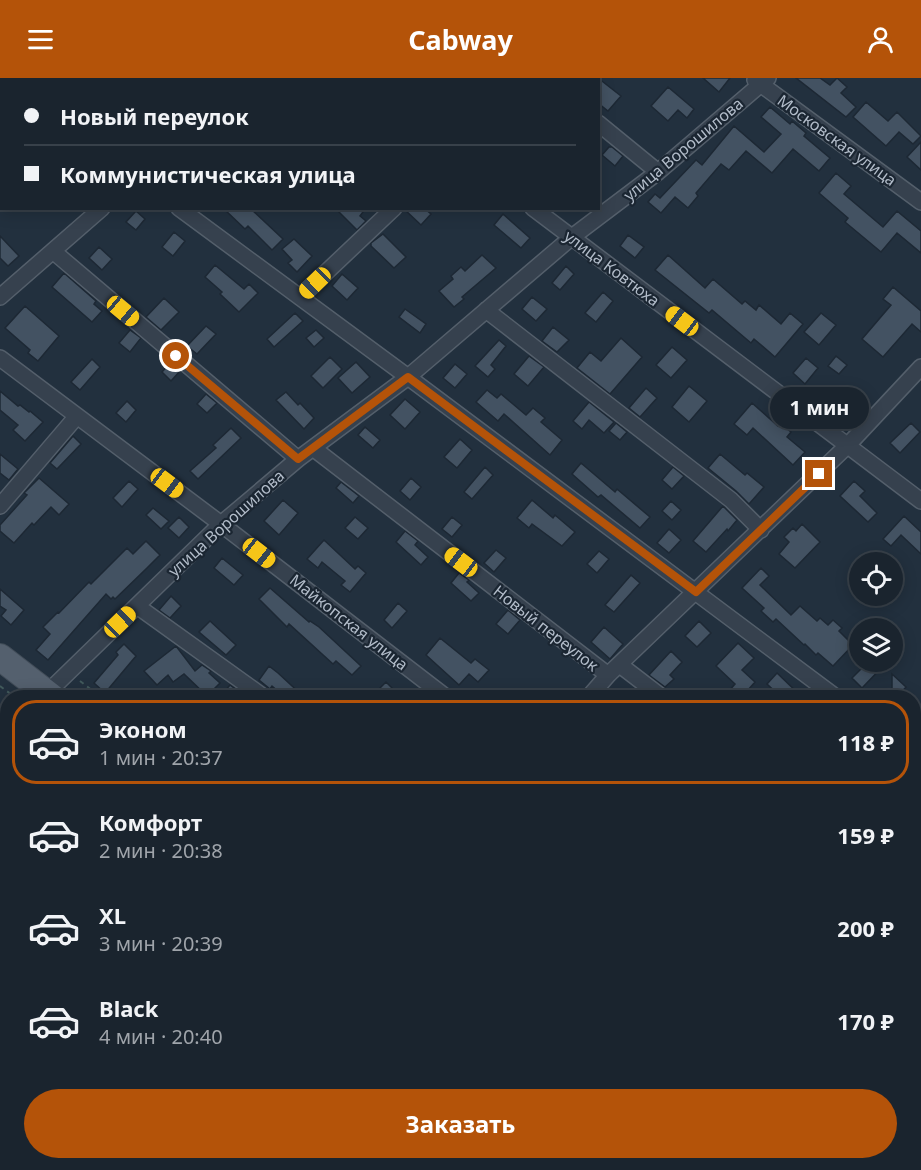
<!DOCTYPE html>
<html lang="ru">
<head>
<meta charset="utf-8">
<style>
  :root { --surface:#1a242e; --page:#27303a; --text:#f1f3f6; --muted:#9fa4aa; --line:#38414a; --accent:#b45309 }
  body { margin:0; font-family:"Noto Sans",sans-serif; background:var(--page); color:var(--text); height:100vh; display:flex; flex-direction:column; font-size:22px; white-space:nowrap }
  * { box-sizing:border-box; margin:0 }
  p { font-size:20px; color:var(--muted) }
  .icon { flex:none; width:33px; height:33px; fill:none; stroke:currentColor; stroke-width:2; stroke-linecap:round; stroke-linejoin:round }
  .map { position:relative; flex:1; overflow:hidden }
  .panel { position:absolute; left:0px; top:612px; width:921px; height:480px; display:flex; flex-direction:column; background:var(--surface); border-radius:24px 24px 0 0; box-shadow:0 3px 15px #0003,0 0 0 2px var(--line) }
  .panel>* { flex:none }
  .hud { position:absolute; left:0px; top:0px; width:600px; height:132px; box-shadow:0 3px 15px #0003,0 0 0 2px var(--line); display:grid; align-content:center; height:132px; padding:0 24px; background:var(--surface) }
  .buttons { position:absolute; left:849px; top:474px; display:grid; gap:12px }
  .buttons a { display:grid; place-items:center; width:54px; height:54px; border-radius:50%; background:var(--surface); box-shadow:0 3px 15px #0003,0 0 0 2px var(--line); font-size:30px }
  .end { position:absolute; width:27px; height:27px; margin:-14px; border:8px solid #b45309; background:#fff; box-shadow:0 0 0 3px #fff }
  .from { border-radius:50% }
  .bubble { position:absolute; height:42px; border-radius:21px; background:var(--surface); box-shadow:0 3px 15px #0003,0 0 0 2px var(--line); font-size:20px; font-weight:700; line-height:42px; text-align:center }
  .car { position:absolute; width:18px; height:36px; margin:-18px -9px; border-radius:8px; box-shadow:0 0 4px 2px #0007; background:linear-gradient(#f5c518 24%,#345 0 40%,#f5c518 0 76%,#345 0 86%,#f5c518 0) }
  .hud b { display:flex; align-items:center; gap:21px; height:57px; font-size:22px }
  .hud b+b { border-top:2px solid var(--line) }
  .hud i { width:15px; height:15px; background:var(--text) }
  ul { padding:10px 0 0; list-style:none }
  li { display:flex; align-items:center; gap:18px; height:84px; margin:0 12px 9px; padding:0 12px; border:3px solid transparent; border-radius:24px }
  li div { flex:1 }
  li b { display:block; font-size:22px }
  li em { font-style:normal; font-weight:700 }
  li.selected { border-color:var(--accent) }
  li>.icon { width:54px; height:54px; stroke-width:1.5 }
  .action { display:flex; gap:12px; margin-top:auto; padding:12px 24px }
  .action a { flex:1; height:69px; border-radius:36px; background:var(--accent); color:#fff; font-size:24px; font-weight:700; line-height:69px; text-align:center }
  header { display:flex; justify-content:space-between; align-items:center; height:78px; padding:0 24px; background:var(--accent); color:#fff; font-size:27px; font-weight:700 }
  .map>svg:first-child { display:block }
  .green { fill:#243d3f }
  .building { fill:#435262; stroke:#1d2834; stroke-width:1.5 }
  .lines { fill:none; stroke-linecap:round; stroke-linejoin:round }
  .street-casing { stroke:#545f6b; stroke-width:18 }
  .primary-casing { stroke:#424d59; stroke-width:28 }
  .path { stroke:#425a5c; stroke-width:2; stroke-dasharray:4.5 4.5; stroke-linecap:butt }
  .street { stroke:#36414e; stroke-width:15 }
  .primary { stroke:#54606e; stroke-width:26 }
  .route { stroke:#b45309; stroke-width:8 }
  .labels { text-anchor:middle; dominant-baseline:central; stroke-width:4.5; stroke-linejoin:round; paint-order:stroke }
  .street-label { font-size:16px; fill:#b2bcc9; stroke:#1b2632 }
</style>
</head>
<body>
<header><svg class="icon" aria-label="menu" viewBox="0 0 24 24"><path d="M4 6h16M4 12h16M4 18h16"/></svg>Cabway<svg class="icon" aria-label="person" viewBox="0 0 24 24"><circle cx="12" cy="8" r="4"/><path d="M4 21q1-7 8-7t8 7"/></svg></header>
<div class="map">
<svg width="921" height="1092" viewBox="0 0 921 1092">
  <rect width="100%" height="100%" fill="#22303e"/>
  <path class="green" d="M921,981V1092H831L837,1085L914,1084V990Z"/>
  <path class="building" d="M598,0L621,18L608,33L598,25Z
    M703,0H730L719,14Z
    M796,0H820L830,7L837,0L847,9L841,15L856,29L846,39Z
    M668,9L694,31L687,40L678,32L668,43L651,28Z
    M866,24L888,43L897,34L921,58L913,66L899,54L886,68L853,39Z
    M770,29L790,46L792,43L806,55L804,58L830,80L819,93L793,71L772,95L746,73L729,92L721,86L696,115L698,118L688,130L675,119L661,135L648,124L655,116L660,120L696,82L702,87L734,48L764,74L781,56L761,39Z
    M921,64V92L907,79Z
    M609,69H612L623,78L615,88L602,77Z
    M836,95L851,108L844,116L883,149L897,133L921,153V175L897,155L881,174L845,144L848,140L819,115Z
    M223,130H250L283,161L272,172L248,148L245,151Z
    M335,130H366L360,138L366,143L357,152Z
    M403,130H424L431,136L421,147Z
    M136,133L145,141L136,152L126,144Z
    M503,136L530,160L521,170L494,147Z
    M174,154L185,163L173,178L162,169Z
    M383,156L406,179L394,190L371,168V165Z
    M628,157L644,169L635,180L620,168Z
    M0,158L19,178L8,188L0,180Z
    M294,161L312,178L297,194L288,185L292,182L282,171Z
    M99,169L112,181L102,192L89,180Z
    M482,177L496,190L462,219L464,221L454,229L439,213L453,201L451,198L461,189L465,193Z
    M668,177L705,210L713,201L742,226L745,223L756,232L759,227L781,246L790,235L803,246L775,279L754,261L751,265L712,232L709,235L655,192Z
    M215,187L244,211L249,206L258,215L239,234L220,216L222,214L205,199Z
    M566,188L574,196L560,212L552,205Z
    M64,195L96,223L94,226L102,233L92,244L52,209Z
    M342,196L358,210L347,222L332,208Z
    M893,209L921,233V254L912,246L883,279L862,261L891,227L883,221Z
    M603,214L613,223L596,244L585,235Z
    M532,219L547,231L536,243L522,231Z
    M164,220L179,234L161,252L146,239Z
    M25,228L59,258L38,283L28,275L30,272L5,250Z
    M405,231L426,246L420,255L399,239Z
    M295,235L303,243L274,269L267,261Z
    M821,235L836,247L819,267L804,254Z
    M206,248L216,256L197,276L187,268Z
    M553,249L569,262L557,274L542,263Z
    M130,252L141,260L130,274L119,265Z
    M316,252L324,260L314,269L306,260Z
    M621,260L642,279L610,316L577,290L590,274L601,283Z
    M499,262L506,268L491,287L495,291L488,299L475,288Z
    M672,269L687,282L671,300L656,287Z
    M529,278L544,289L528,308L514,296Z
    M836,278L847,287L839,296L828,288Z
    M330,279L342,291L323,310L311,298Z
    M806,280L818,290L805,306L793,295Z
    M92,281L100,289L80,312L71,304Z
    M356,284L370,299L352,315L338,300Z
    M170,285L180,293L171,303L162,294Z
    M455,286L467,296L455,310L443,300Z
    M689,308L707,323L689,344L672,329Z
    M646,310L657,320L640,339L629,330Z
    M840,310L852,321L841,334L829,324Z
    M487,312L497,320L501,316L526,337L533,330L545,340L541,344L562,362L550,377L504,336L498,343L476,324Z
    M0,313L18,328L20,327L29,334L30,333L43,344L25,363L13,352L18,347L0,332Z
    M286,314L298,327L300,325L314,340L304,351L276,322Z
    M206,316L217,325L207,335L197,326Z
    M405,321L420,334L405,351L390,337Z
    M127,323L136,332L126,344L116,335Z
    M589,324L614,344L604,355L589,342L582,351L573,343Z
    M752,325L778,348L780,345L791,354L787,359L805,374L793,387L753,350L747,357L734,346Z
    M616,345L627,354L620,362L609,353Z
    M911,345L920,354L900,375L890,365Z
    M365,349L380,362L373,370L358,357Z
    M231,350L241,360L198,401L190,393L216,370L213,367Z
    M73,358L81,366L57,391L50,385Z
    M460,361L472,372L457,390L444,379Z
    M0,376L18,391L9,402L0,395Z
    M720,376L745,397L747,395L764,409L749,426L736,413L708,390Z
    M581,385L615,414L617,411L650,439L640,450L601,417L598,419L572,396Z
    M485,389L493,397L472,421L464,414Z
    M673,389L684,398L672,411L662,402Z
    M39,400L69,426L59,437L51,429L34,447L32,445L14,465L0,453V447L27,417L24,415Z
    M411,400L421,409L410,422L400,413Z
    M129,403L138,411L122,429L113,420Z
    M854,403L865,413L860,418L877,435L868,444L840,418Z
    M341,404L359,418L353,425L336,410Z
    M283,422L298,435L279,457L264,443Z
    M532,422L553,440L555,437L575,454L562,468L532,446L529,450L517,440Z
    M671,423L681,432L672,442L662,433Z
    M723,428L737,442L728,453L727,451L706,474L693,463Z
    M153,430L169,443L161,451L146,437Z
    M904,438L921,454V476L901,457L891,468L883,461Z
    M179,439L189,449L179,460L168,450Z
    M355,439L368,450L358,461L345,450Z
    M452,439L462,447L452,459L442,451Z
    M802,446L820,464L795,490L779,476L789,464L784,459L793,450L796,453Z
    M669,451L681,462L669,475L657,465Z
    M405,453L418,463L415,467L428,479L421,487L396,464Z
    M324,462L355,491L358,488L366,495L350,514L341,507L345,503L322,484L318,490L307,481Z
    M146,463L160,477L147,490L115,521L113,519L111,521L106,516L48,582L36,572L50,556L43,549L58,534L59,535L89,504L91,506L127,470L133,476Z
    M496,472L506,480L494,494L484,485Z
    M599,473L609,481L597,495L587,486Z
    M222,480L243,497L234,507L214,490Z
    M761,490L769,498L760,507L791,537L800,528L817,543L820,540L828,547L833,542L842,550L839,553L853,567L833,588L818,575L816,577L805,566L804,567L776,541L773,544L761,533L764,530L742,510Z
    M459,495L469,502L467,504L479,515L471,523L451,505Z
    M631,497L640,505L614,534L605,527Z
    M270,510L309,544L310,543L319,549L361,588L352,597L336,583L333,586L289,546L287,549L259,521Z
    M0,511L24,532L11,547L1,538L6,532L0,528Z
    M171,518L181,528L170,540L159,532Z
    M398,525L407,533L392,550L384,542Z
    M508,532L520,542L508,556L496,546Z
    M210,543L236,567L226,577L199,554Z
    M699,543L711,555L697,569L685,558Z
    M604,549L623,566L610,581L591,564Z
    M440,560L471,585L475,581L489,592L478,604L469,596L459,607L426,577Z
    M738,565L754,580L742,592L755,604L741,620H723L735,606L716,588Z
    M124,566L136,578L105,615L94,605L118,577L116,574Z
    M176,568L195,593L202,587L211,593L209,595L220,605L207,618L184,596L173,604L168,597L157,607L144,593Z
    M671,573L682,584L670,597L674,601L665,609L649,597Z
    M868,584H887L862,610L852,600Z
    M269,588L278,595L305,620H286L272,608L270,611L259,602Z
    M777,595L803,620H782L767,606Z
    M892,596L906,609L896,620H892Z
    M386,604L394,612L386,620H370Z
    M230,607L242,616L246,620H219Z
    M635,611L646,620H627Z"/>
  <g class="lines">
    <defs>
      <path id="street" d="M360,0L362,2
        M544,0L546,2
        M86,2L88,0
        M252,2L254,0
        M755,2L921,124
        M0,3L2,4
        M598,45L658,94
        M179,130L408,299L837,620
        M533,130L921,423
        M54,174L298,381
        M0,219L102,130
        M300,219L394,130
        M486,232L731,422L761,452
        M0,280L221,446L447,620
        M313,370L608,597
        M0,428L77,338
        M137,528L265,620
        M620,587L663,620
        M47,615L221,446L298,381L408,299L572,159L658,94L768,0
        M588,620L608,597L848,367L921,289
        M914,677L921,683
        M0,892L8,898
        M0,1052L8,1058
        M42,1084L52,1092
        M252,1084L262,1092
        M147,1092L154,1084"/>
      <path id="primary" d="M0,579L53,620
        M914,968L921,959
        M679,1084L689,1092
        M815,1092L821,1084"/>
    </defs>
    <use href="#street" class="street-casing"/>
    <use href="#primary" class="primary-casing"/>
    <path class="path" d="M80,603L102,620
      M0,608L16,620
      M914,933L921,924
      M650,1084L660,1092
      M712,1084L722,1092
      M774,1092L782,1084
      M917,1092L921,1088"/>
    <use href="#street" class="street"/>
    <use href="#primary" class="primary"/>
  </g>
  <g class="lines">
    <path class="route" d="M176,278L298,381L408,299L696,514L819,396"/>
  </g>
  <g class="labels">
    <g class="street-label">
      <text transform="translate(837 62) rotate(36)">Московская улица</text>
      <text transform="translate(683 71) rotate(-40)">улица Ворошилова</text>
      <text transform="translate(612 190) rotate(37)">улица Ковтюха</text>
      <text transform="translate(226 445) rotate(-42)">улица Ворошилова</text>
      <text transform="translate(349 544) rotate(38)">Майкопская улица</text>
      <text transform="translate(546 550) rotate(38)">Новый переулок</text>
    </g>
  </g>
</svg>
<div class="buttons">
<a><svg class="icon" aria-label="locate" viewBox="0 0 24 24"><circle cx="12" cy="12" r="6"/><path d="M12 2v4M12 18v4M2 12h4M18 12h4"/></svg></a>
<a><svg class="icon" aria-label="layers" viewBox="0 0 24 24"><path d="M12 4l9 5-9 5-9-5zM3 14l9 5 9-5"/></svg></a>
</div>
<i class="end from" style="left:176px;top:278px"></i>
<i class="end" style="left:819px;top:396px"></i>
<div class="bubble" style="left:770px;top:309px;width:99px">1 мин</div>
<i class="car" style="left:315px;top:205px;rotate:226deg"></i>
<i class="car" style="left:123px;top:233px;rotate:130deg"></i>
<i class="car" style="left:682px;top:243px;rotate:307deg"></i>
<i class="car" style="left:167px;top:405px;rotate:127deg"></i>
<i class="car" style="left:259px;top:475px;rotate:128deg"></i>
<i class="car" style="left:461px;top:484px;rotate:307deg"></i>
<i class="car" style="left:120px;top:544px;rotate:46deg"></i>
<div class="hud">
<b><i class="from"></i>Новый переулок</b>
<b><i></i>Коммунистическая улица</b>
</div>
<section class="panel">
<ul>
<li class="selected"><svg class="icon" aria-label="car" viewBox="0 0 24 24"><path d="M5 17H2v-5l4-1 3-4h7l3 4 3 1v5h-3M9 17h6M6 11h13"/><circle cx="7" cy="17" r="2"/><circle cx="17" cy="17" r="2"/></svg><div><b>Эконом</b><p>1 мин · 20:37</p></div><em>118 ₽</em></li>
<li><svg class="icon" aria-label="car" viewBox="0 0 24 24"><path d="M5 17H2v-5l4-1 3-4h7l3 4 3 1v5h-3M9 17h6M6 11h13"/><circle cx="7" cy="17" r="2"/><circle cx="17" cy="17" r="2"/></svg><div><b>Комфорт</b><p>2 мин · 20:38</p></div><em>159 ₽</em></li>
<li><svg class="icon" aria-label="car" viewBox="0 0 24 24"><path d="M5 17H2v-5l4-1 3-4h7l3 4 3 1v5h-3M9 17h6M6 11h13"/><circle cx="7" cy="17" r="2"/><circle cx="17" cy="17" r="2"/></svg><div><b>XL</b><p>3 мин · 20:39</p></div><em>200 ₽</em></li>
<li><svg class="icon" aria-label="car" viewBox="0 0 24 24"><path d="M5 17H2v-5l4-1 3-4h7l3 4 3 1v5h-3M9 17h6M6 11h13"/><circle cx="7" cy="17" r="2"/><circle cx="17" cy="17" r="2"/></svg><div><b>Black</b><p>4 мин · 20:40</p></div><em>170 ₽</em></li>
</ul>
<div class="action"><a>Заказать</a></div>
</section>
</div>
</body>
</html>
